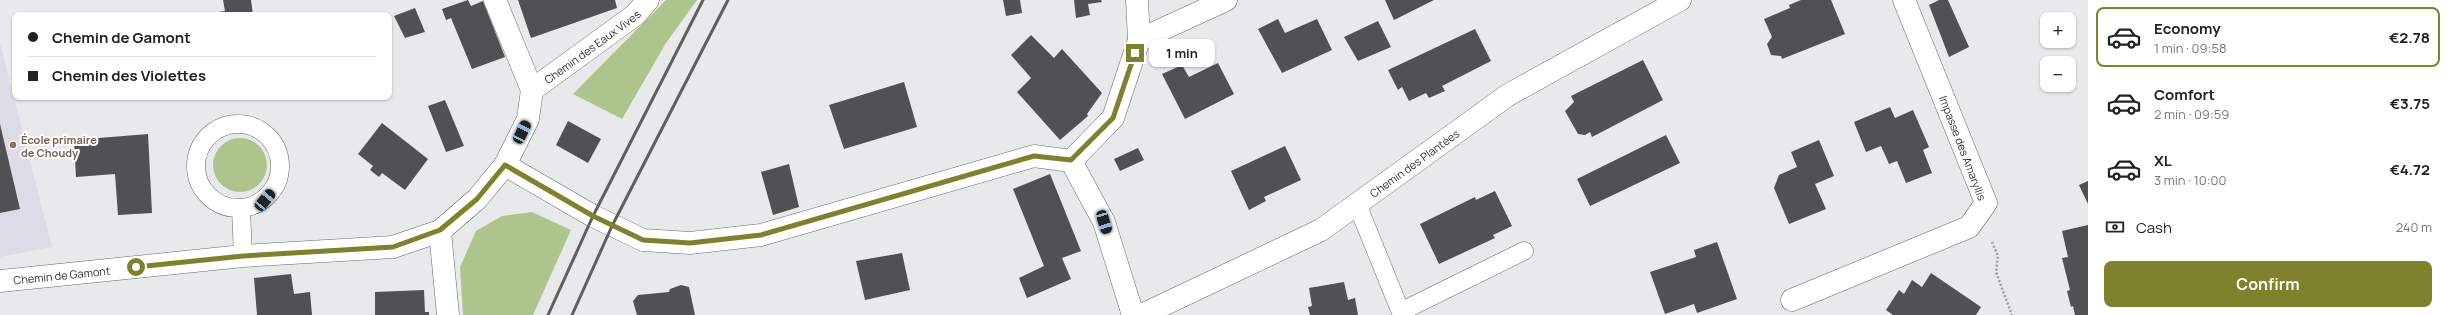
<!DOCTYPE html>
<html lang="en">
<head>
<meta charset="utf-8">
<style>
  :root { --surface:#fff; --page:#f2f2f2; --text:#222; --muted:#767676; --line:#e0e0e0; --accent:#7e822c }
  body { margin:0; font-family:Manrope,sans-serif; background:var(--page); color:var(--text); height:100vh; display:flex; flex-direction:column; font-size:15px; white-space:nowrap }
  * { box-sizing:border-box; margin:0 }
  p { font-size:13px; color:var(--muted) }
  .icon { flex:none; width:22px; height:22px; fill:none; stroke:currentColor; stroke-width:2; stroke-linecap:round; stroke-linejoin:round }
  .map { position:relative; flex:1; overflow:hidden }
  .drawer { display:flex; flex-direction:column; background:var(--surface); width:360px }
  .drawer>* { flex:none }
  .guide { position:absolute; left:12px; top:12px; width:380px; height:88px; border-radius:8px; box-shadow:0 1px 3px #0004; display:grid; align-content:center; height:88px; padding:0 16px; background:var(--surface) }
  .tools { position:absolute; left:2040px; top:12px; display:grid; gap:8px }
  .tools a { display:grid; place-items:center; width:36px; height:36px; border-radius:8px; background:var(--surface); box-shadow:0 1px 3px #0004; font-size:20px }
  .end { position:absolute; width:18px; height:18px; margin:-9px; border:5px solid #7e822c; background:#fff; box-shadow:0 0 0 2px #fff }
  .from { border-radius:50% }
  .bubble { position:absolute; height:28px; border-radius:8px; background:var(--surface); box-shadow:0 1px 3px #0004; font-size:13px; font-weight:700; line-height:28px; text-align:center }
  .car { position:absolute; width:12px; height:24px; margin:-12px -6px; border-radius:5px; box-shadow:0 0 3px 1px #0007; background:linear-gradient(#222 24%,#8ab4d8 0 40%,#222 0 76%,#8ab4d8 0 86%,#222 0) }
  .guide b { display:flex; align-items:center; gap:14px; height:38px; font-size:15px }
  .guide b+b { border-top:1px solid var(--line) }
  .guide i { width:10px; height:10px; background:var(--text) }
  ul { padding:7px 0 0; list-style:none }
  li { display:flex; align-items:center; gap:12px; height:60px; margin:0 8px 6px; padding:0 8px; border:2px solid transparent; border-radius:8px }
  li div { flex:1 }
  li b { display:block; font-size:15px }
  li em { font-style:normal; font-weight:700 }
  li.selected { border-color:var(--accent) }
  li>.icon { width:36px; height:36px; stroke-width:1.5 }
  .pay { display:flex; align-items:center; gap:10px; height:44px; padding:0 16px; font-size:15px }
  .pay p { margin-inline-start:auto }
  .primary-button { display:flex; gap:8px; margin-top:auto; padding:8px 16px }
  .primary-button a { flex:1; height:46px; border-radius:8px; background:var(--accent); color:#fff; font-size:16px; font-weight:700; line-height:46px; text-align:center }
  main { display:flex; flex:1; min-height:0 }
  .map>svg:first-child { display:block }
  .built { fill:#dcdce6 }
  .green { fill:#adc58c }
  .building { fill:#515153 }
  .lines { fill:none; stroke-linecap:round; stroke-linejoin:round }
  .lane-casing { stroke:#68696a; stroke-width:19 }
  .street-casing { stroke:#68696a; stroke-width:23 }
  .path { stroke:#9c9d9f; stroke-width:2.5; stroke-dasharray:2 2; stroke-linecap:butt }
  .lane { stroke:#fff; stroke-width:18 }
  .street { stroke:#fff; stroke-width:22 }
  .rail { stroke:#5e5f60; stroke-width:3 }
  .route { stroke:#7e822c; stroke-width:5 }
  .education-dot { fill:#8d6e63; stroke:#fff; stroke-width:1.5 }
  .labels { text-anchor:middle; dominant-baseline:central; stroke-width:4; stroke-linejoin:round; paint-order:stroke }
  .street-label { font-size:11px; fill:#2f2f30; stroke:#fff }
  .education-label { font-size:11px; font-weight:bold; fill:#785e54; stroke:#fff; text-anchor:start }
</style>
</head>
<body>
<main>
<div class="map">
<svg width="2088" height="315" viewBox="0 0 2088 315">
  <rect width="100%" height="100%" fill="#e8e9eb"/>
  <path class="built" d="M0,43L52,247L0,257Z"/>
  <path class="green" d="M666,0H697L666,43L622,119L573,94Z
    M213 165a27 27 0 1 1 54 0a27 27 0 1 1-54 0Z
    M532,212L571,230L533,315H463L460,267L476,231L502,216Z"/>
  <path class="building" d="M223,0H251L253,15H197L225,11Z
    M468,0L471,6L483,1L505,57L472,69L451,18L446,20L442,9Z
    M518,0H615L617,8L531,38Z
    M1003,0H1020L1022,13L1006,16Z
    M1074,0H1101L1102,2L1088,4L1090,15L1076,18Z
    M1385,0H1434L1394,20Z
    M1801,0H1831L1845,34L1782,59L1781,56L1771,55L1767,44L1772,37L1764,19L1790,8L1789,5Z
    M1939,0H1948L1969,47L1949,57L1929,5Z
    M415,8L425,32L405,38L394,16Z
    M371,12L372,15H354V14Z
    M1278,19L1285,33L1317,19L1332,50L1282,73L1258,29Z
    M1378,21L1391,47L1358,61L1344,37Z
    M1475,29L1491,61L1442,86L1445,91L1429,98L1426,93L1409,101L1402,87L1398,90L1388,70Z
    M1031,35L1054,58L1062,49L1102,93L1087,114L1088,116L1060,140L1017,92L1031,78L1011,55Z
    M1643,60L1663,100L1592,137L1590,132L1585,135L1578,134L1565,111L1574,102L1571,96Z
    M1218,63L1234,94L1185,119L1162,74L1182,65L1189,77Z
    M904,82L917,127L844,149L829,105Z
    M445,100L464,146L446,152L428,106Z
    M1890,107L1895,118L1913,110L1929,147L1923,150L1932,173L1906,183L1897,161L1889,164L1881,146L1866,152L1854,122Z
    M568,121L601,139L588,163L556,145Z
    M382,123L428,159L405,190L382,173L379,177L370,170L373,166L358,154Z
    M0,124L20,209L0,213Z
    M148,134L152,213L118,215L115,174L76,177L74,140Z
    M1666,135L1680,163L1590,206L1577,179Z
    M1819,140L1834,176L1815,184L1826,209L1789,224L1774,188L1779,175L1797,167L1791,152Z
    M1285,146L1301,180L1264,197L1266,201L1249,210L1231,171Z
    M1138,148L1144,160L1120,171L1114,159Z
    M789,164L799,207L773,215L761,172Z
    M1050,174L1081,251L1062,258L1071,279L1027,298L1019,278L1044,266L1013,189Z
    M2088,181V204L2079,185Z
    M1495,191L1512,226L1493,235L1495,238L1439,264L1420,224L1475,197L1476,200Z
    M2088,225V315H2075L2073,306L2071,307L2067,291L2070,290L2062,258L2068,257L2062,231Z
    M1717,242L1737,299L1697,313L1694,304L1665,314L1650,272L1696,257L1694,250Z
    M902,253L910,290L865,300L856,261Z
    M1931,273L1981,307L1976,315H1893L1886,310L1899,290L1904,294L1912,280L1922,287Z
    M291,274L294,294L310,292L312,315H257L254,278Z
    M1344,282L1348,300L1355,298L1358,315H1310L1308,307L1312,306L1309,288Z
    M681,285L689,287L695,315H637L633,301L638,295L669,292L670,289Z
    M424,290L425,312H429V315H375V292Z"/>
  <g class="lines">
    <defs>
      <path id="lane" d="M196 166a42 42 0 1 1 84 0a42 42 0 1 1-84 0Z
        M1357,204L1402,315
        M241,209L243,256
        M1402,311L1524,251"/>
      <g id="street">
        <path d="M495,0L532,90"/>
        <path d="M1139,40L1226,0"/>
        <path id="s1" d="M532,90L635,15L648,0"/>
        <path d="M1071,161L1113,118L1139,40L1137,0"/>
        <path d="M505,165L593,216L643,240L690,243L761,235L1034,156L1071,161L1104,222L1133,315"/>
        <path d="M440,231L448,315"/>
        <path id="s2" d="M0,281L243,256L393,247L440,231L477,199L505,165L528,119L532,90"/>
        <path d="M1792,300L1969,227L1986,203L1904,0"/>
        <path id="s3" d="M1142,315L1321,230L1508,95L1680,0"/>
      </g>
    </defs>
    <use href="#lane" class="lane-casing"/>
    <use href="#street" class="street-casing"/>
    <path class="path" d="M1992,242L1998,256L1996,272L2012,315"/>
    <use href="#lane" class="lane"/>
    <use href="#street" class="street"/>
    <path class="rail" d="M548,315L593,216L703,0
      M572,315L612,226L728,0"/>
  </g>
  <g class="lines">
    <path class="route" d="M136,267L243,256L393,247L440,230L477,199L505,165L593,216L643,240L690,243L761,235L1034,156L1071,160L1113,118L1135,53"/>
  </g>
  <circle class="education-dot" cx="13" cy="145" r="4"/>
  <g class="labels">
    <g class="street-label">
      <text stroke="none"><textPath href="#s1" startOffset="74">Chemin des Eaux Vives</textPath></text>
      <text transform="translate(1963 148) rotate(69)">Impasse des Amaryllis</text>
      <text stroke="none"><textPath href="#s3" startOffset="313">Chemin des Plantées</textPath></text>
      <text stroke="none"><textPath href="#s2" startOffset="62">Chemin de Gamont</textPath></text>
    </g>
    <g class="education-label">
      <text x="21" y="139">École primaire<tspan x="21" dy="13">de Choudy</tspan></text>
    </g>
  </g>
</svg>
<div class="tools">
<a>+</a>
<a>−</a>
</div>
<i class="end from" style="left:136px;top:267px"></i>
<i class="end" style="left:1135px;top:53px"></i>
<div class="bubble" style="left:1149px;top:39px;width:66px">1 min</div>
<i class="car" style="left:522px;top:132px;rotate:26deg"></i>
<i class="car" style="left:265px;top:200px;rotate:40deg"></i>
<i class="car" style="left:1104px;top:222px;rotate:163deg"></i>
<div class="guide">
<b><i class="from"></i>Chemin de Gamont</b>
<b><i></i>Chemin des Violettes</b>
</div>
</div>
<section class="drawer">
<ul>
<li class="selected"><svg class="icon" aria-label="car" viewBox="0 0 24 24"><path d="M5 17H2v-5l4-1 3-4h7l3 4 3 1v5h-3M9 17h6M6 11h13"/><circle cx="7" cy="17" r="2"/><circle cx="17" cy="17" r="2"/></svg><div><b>Economy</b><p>1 min · 09:58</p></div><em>€2.78</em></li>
<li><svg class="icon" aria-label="car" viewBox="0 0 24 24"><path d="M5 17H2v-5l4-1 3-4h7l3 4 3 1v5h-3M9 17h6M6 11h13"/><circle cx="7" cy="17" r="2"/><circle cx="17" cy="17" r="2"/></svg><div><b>Comfort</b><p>2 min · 09:59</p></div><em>€3.75</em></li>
<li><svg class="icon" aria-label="car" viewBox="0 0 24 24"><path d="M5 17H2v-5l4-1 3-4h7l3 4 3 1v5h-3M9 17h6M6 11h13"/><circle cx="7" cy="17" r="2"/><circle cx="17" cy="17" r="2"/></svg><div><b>XL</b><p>3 min · 10:00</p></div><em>€4.72</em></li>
</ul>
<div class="pay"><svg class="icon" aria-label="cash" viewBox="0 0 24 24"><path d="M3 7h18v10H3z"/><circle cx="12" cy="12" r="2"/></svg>Cash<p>240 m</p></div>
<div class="primary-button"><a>Confirm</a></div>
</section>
</main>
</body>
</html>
